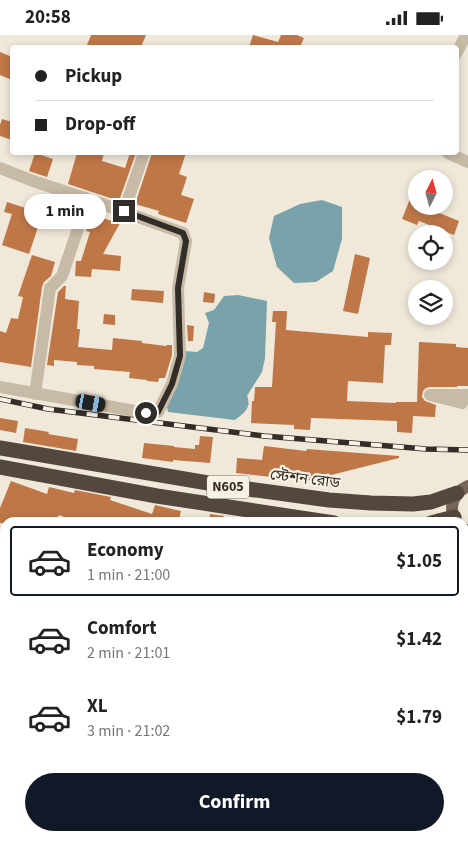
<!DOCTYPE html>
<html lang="en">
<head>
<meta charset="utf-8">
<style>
  :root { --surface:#fff; --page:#f6f6f6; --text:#222; --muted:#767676; --line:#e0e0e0; --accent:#111827 }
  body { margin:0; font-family:"Source Sans 3","Noto Sans Bengali",sans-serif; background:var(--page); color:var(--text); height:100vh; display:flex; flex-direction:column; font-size:19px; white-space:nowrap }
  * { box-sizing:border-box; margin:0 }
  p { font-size:16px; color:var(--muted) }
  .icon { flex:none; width:28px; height:28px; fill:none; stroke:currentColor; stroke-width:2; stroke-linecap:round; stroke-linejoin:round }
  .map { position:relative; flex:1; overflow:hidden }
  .side { position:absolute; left:0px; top:482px; width:469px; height:324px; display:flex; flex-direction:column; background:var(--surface); border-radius:15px 15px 0 0; box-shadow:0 2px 8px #0003 }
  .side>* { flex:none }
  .banner { position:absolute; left:10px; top:10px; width:449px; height:110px; border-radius:5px; box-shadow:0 2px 8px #0003; display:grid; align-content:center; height:110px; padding:0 25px; background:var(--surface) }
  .needle { width:32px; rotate:6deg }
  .controls { position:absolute; left:408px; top:135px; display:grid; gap:10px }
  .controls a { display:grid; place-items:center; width:45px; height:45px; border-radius:50%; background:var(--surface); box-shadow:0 2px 8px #0003; font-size:25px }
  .end { position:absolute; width:22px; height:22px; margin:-11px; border:6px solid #332d27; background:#fff; box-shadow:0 0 0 2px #fff }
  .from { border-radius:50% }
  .bubble { position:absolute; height:35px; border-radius:18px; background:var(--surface); box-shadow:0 2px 8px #0003; font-size:16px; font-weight:700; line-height:35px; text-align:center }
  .car { position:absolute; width:15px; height:30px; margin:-15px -8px; border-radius:6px; box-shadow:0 0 4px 1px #0007; background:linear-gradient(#222 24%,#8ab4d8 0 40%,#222 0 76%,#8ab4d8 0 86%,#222 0) }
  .banner b { display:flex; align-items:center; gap:18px; height:48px; font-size:19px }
  .banner b+b { border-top:1px solid var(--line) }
  .banner i { width:12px; height:12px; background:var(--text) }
  ul { padding:9px 0 0; list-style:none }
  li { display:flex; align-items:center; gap:15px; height:70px; margin:0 10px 8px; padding:0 15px; border:2px solid transparent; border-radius:5px }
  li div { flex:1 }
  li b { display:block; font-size:19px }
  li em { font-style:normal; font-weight:700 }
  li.on { border-color:var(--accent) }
  li>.icon { width:45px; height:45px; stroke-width:1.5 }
  .cta { display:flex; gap:10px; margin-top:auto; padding:10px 25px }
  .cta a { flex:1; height:58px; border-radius:30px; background:var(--accent); color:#fff; font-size:20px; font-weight:700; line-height:58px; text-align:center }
  .status { display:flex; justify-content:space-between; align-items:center; height:35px; padding:0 25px; background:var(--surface); direction:ltr }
  .status svg { height:14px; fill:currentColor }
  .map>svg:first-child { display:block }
  .water { fill:#7aa2ab }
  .building { fill:#bf7748 }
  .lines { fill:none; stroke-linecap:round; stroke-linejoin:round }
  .minor { stroke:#c7baa6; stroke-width:12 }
  .major { stroke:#756658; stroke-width:12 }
  .highway { stroke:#54483e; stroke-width:15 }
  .rail-casing { stroke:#332d27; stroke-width:5.5 }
  .rail { stroke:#f8f2e5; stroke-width:4; stroke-dasharray:11; stroke-linecap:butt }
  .route { stroke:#332d27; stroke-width:6 }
  .labels { text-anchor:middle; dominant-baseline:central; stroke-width:4.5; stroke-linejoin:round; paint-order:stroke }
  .shield { fill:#f8f2e5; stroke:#6e6860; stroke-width:1 }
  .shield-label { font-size:14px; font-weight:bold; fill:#332d27 }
  .street-label { font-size:15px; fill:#332d27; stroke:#f8f2e5 }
</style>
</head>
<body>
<div class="status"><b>20:58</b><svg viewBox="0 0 49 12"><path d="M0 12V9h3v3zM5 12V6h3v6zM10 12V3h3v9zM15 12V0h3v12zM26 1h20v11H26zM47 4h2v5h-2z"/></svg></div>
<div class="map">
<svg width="468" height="806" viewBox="0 0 468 806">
  <rect width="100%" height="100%" fill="#f0e8d9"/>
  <path class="water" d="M322,165L342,172V204L333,236L316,247L294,248L277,232L269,203L274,181L300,169Z
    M238,260L267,266L265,323L262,337L247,361C252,373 244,378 235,385L168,377L167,372L185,316L197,317L203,313L209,288L205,278L214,275L224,261Z
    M468,697V776L464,774V707Z"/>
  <path class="building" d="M91,0H146L141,12H94L87,10Z
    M253,0L278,7L281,0H297L304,3L300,12H249Z
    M0,17L12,22V45L0,40Z
    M2,84L12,87V105L0,101V90Z
    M35,118L53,124L47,142L29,136Z
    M77,118H104L102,126L125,133L130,118H136L119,166L68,149Z
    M152,118H186L179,139L187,142L181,160L194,164L186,188L158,179L159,176L135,169Z
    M416,149V171H422L459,186L454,200L419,186L417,190L402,184Z
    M40,160L62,167L63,164L75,168L68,190L41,183L29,219L2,210L12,179L4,177L7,167L35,176Z
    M93,174L100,177L98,182L120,188L103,219L121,221L120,236L92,234L91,242L75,241L76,226H81L90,197L86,196Z
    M355,219L370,223L358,279L343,276Z
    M32,220L55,227L51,241L44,247L42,252L31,332L0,327V296L6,298L11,283L18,284L23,262L18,261Z
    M64,251H66L65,264L79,266L77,294H80L78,312L112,315L113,303L142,306V308L166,311L167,310H172V320L165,343H159L158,347L147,346V345L129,343L130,337L94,334V331L77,330V327L54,325V331L47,330L58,257Z
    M132,254L164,256L163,268L131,265Z
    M204,257L215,259L214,268L203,267Z
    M273,276H287L286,295L368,302V297L392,298L391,310H385L383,348L348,346L347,366L396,368V367H417L419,307L456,309V312L468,313V351H457V352H430L426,353L423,356L422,362L425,366L436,370L435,382L413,381L412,398L397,397V386L311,383L310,395L294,394V390L251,388L252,366H254L255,352H272L276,287H272Z
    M104,279L115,280V290L103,289Z
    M187,290L194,291L193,306H188Z
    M0,383L18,386L16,398L0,395Z
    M25,393L49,397L48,399L78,404L76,416L23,407Z
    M200,401L213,402L210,428L173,425V427L142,423L144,408L174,411V412L195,414V410H199Z
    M264,411L306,416L307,414L399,421V423L303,447L271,440V442L236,438L237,423L262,425Z
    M11,446L47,459L49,452L74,458L75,455L111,462L110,465L152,479L155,470L181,476L178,488H82L73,484L72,485L59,480L54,488H0V473Z
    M210,479L224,481L222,488H209Z"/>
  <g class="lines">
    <path class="minor" d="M456,19L466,0
      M448,118L468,127
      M0,133L33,146L88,164
      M124,176L144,118
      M0,352L146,378L158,377L172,349L180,321L178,253L186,206L183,198L88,164L62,241L50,253L35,359
      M462,368L430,360H468
      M0,768L5,770
      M109,801L124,806"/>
    <path class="major" d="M457,488C447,473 453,458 468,451
      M464,494L468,496
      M209,806V801
      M222,806V801"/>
    <path class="highway" d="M0,413L226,451L329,465L371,468L413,469L431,467L457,458
      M0,432L157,461L334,488
      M431,488L454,482"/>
    <defs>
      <path id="rail" d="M0,364L48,374L264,401L426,414L468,415"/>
    </defs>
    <use href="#rail" class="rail-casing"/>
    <use href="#rail" class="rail"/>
  </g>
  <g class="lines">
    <path class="route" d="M124,176L183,198L186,206L178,253L180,321L172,349L158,377L146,378"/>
  </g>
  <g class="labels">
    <rect class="shield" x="207" y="440.5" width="42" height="23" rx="4"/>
    <g class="shield-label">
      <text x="228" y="452">N605</text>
    </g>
    <g class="street-label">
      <text transform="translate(305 444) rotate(7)">স্টেশন রোড</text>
    </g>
  </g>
</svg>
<div class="controls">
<a><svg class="needle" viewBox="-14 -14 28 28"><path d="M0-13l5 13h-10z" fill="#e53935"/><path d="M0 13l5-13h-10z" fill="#767676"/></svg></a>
<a><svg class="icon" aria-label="locate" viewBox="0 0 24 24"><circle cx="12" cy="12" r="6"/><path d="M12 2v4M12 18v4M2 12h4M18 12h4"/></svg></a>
<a><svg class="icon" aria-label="layers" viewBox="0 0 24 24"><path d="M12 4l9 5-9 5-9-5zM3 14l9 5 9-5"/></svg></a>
</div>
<i class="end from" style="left:146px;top:378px"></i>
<i class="end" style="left:124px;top:176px"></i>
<div class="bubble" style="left:24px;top:159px;width:82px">1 min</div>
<i class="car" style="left:91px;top:368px;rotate:100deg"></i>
<div class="banner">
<b><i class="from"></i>Pickup</b>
<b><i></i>Drop-off</b>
</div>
<section class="side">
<ul>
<li class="on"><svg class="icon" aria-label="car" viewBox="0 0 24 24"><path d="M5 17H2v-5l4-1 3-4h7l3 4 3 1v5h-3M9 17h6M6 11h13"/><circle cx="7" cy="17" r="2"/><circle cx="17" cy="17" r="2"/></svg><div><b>Economy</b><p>1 min · 21:00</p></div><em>$1.05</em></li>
<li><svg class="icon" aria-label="car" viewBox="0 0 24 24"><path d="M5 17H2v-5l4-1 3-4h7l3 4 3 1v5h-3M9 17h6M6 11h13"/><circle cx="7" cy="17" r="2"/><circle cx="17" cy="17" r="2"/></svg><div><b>Comfort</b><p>2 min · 21:01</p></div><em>$1.42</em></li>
<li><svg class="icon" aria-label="car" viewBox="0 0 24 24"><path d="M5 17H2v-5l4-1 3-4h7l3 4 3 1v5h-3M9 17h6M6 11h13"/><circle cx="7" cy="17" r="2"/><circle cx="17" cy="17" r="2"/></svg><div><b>XL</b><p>3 min · 21:02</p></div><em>$1.79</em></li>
</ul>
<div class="cta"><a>Confirm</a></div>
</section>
</div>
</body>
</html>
